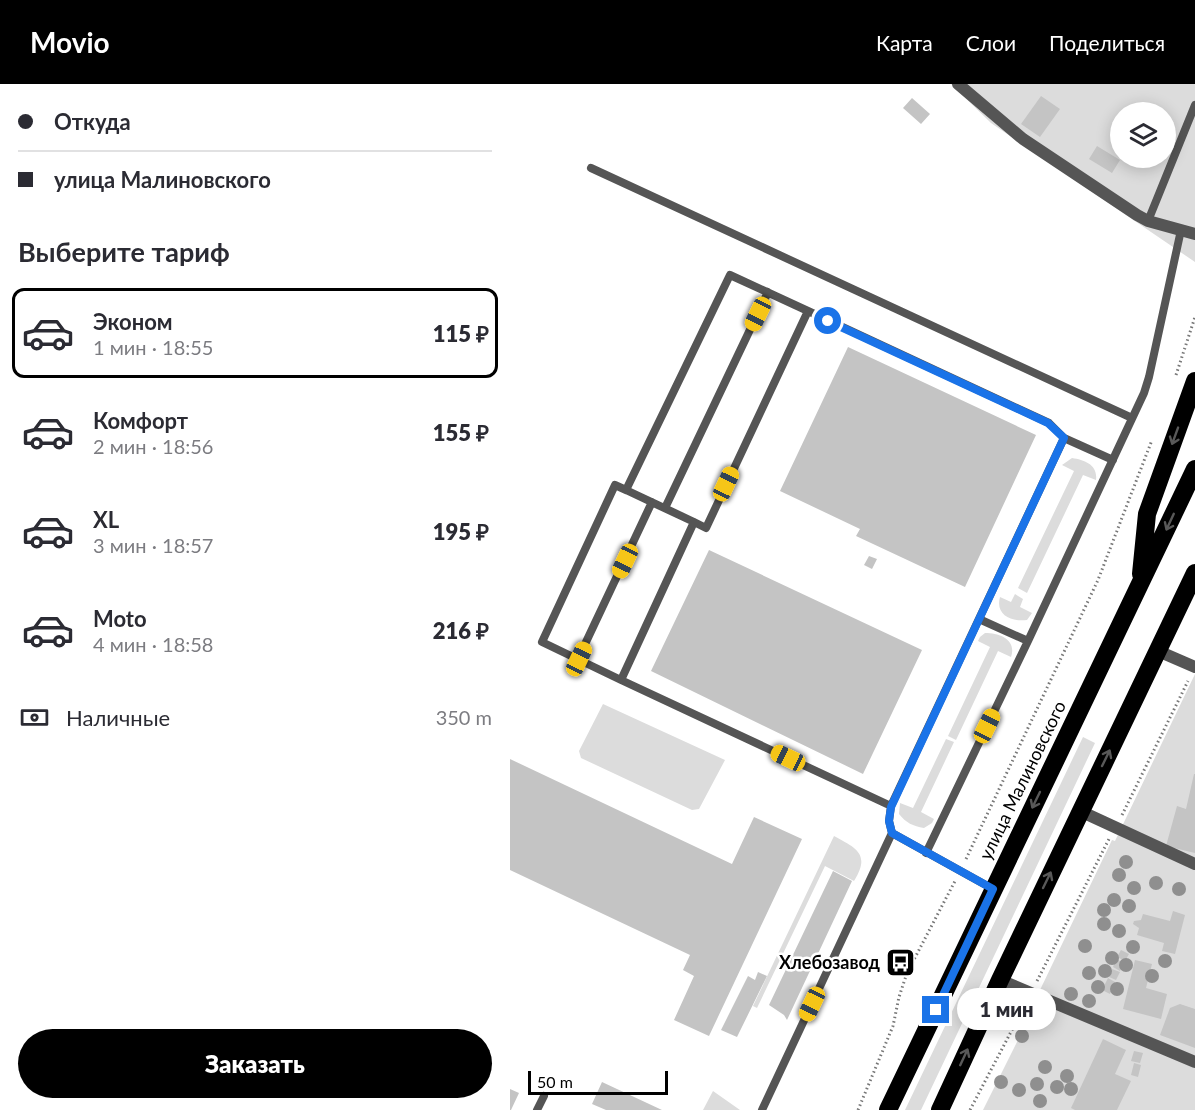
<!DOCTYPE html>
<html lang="ru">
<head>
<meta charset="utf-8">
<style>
  :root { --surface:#fff; --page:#f2f2f3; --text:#2b2b33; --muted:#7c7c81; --line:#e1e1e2; --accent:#000 }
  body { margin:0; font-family:Lato,sans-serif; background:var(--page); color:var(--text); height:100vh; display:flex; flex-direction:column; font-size:22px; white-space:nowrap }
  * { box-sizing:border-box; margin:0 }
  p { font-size:20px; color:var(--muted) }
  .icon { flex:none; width:33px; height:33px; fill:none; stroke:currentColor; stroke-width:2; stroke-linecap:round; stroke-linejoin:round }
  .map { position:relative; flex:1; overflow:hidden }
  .details { display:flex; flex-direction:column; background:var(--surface); width:510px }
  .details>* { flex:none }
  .hud { display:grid; align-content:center; height:132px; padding:0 18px; background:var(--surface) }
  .fabs { position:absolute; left:600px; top:18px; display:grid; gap:12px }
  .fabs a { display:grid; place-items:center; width:66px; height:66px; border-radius:50%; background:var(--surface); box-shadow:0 3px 15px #0003; font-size:30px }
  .scale { position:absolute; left:18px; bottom:15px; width:140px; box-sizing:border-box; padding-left:6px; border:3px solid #000; border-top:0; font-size:16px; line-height:21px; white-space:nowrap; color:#000; -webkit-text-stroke:4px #fff; paint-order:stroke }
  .end { position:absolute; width:27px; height:27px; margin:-14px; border:8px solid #1a73e8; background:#fff; box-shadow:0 0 0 3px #fff }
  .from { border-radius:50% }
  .bubble { position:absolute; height:42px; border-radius:21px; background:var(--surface); box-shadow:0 3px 15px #0003; font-size:20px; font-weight:800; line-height:42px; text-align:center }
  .car { position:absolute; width:18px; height:36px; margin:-18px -9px; border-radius:8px; box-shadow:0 0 4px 2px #0007; background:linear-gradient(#f5c518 24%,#345 0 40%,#f5c518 0 76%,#345 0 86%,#f5c518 0) }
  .hud b { display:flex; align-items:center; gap:21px; height:57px; font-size:22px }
  .hud b+b { border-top:2px solid var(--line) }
  .hud i { width:15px; height:15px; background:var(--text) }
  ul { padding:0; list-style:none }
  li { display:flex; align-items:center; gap:18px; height:90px; margin:0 12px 9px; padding:0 6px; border:3px solid transparent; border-radius:12px }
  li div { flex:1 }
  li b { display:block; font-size:22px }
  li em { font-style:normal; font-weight:800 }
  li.current { border-color:var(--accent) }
  li>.icon { width:54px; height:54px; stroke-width:1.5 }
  h2 { padding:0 18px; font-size:27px; line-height:72px }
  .pay { display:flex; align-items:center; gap:15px; height:66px; padding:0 18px; font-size:22px }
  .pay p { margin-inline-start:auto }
  .action { display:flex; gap:12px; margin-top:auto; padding:12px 18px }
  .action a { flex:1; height:69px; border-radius:36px; background:var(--accent); color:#fff; font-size:24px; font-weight:800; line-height:69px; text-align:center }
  header { display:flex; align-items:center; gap:36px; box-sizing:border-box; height:84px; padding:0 30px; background:var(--accent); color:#fff }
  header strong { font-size:28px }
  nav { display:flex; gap:33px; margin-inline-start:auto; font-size:21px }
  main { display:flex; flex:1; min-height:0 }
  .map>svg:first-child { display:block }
  .green { fill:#dcdcdc; fill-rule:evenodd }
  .building { fill:#c4c4c4 }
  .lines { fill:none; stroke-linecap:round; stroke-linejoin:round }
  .path { stroke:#777; stroke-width:3; stroke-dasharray:1.5 3; stroke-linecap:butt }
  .lane { stroke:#555; stroke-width:8 }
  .street { stroke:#555; stroke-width:12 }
  .highway { stroke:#000; stroke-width:18 }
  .tree { fill:#8f8f8f }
  .oneway { stroke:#595959 }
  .route { stroke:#1a73e8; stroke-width:8 }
  .labels { text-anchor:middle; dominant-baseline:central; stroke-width:5; stroke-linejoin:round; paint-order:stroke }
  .street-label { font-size:18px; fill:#000; stroke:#fff }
  .poi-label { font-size:18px; font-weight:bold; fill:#000; stroke:#fff; text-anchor:end }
</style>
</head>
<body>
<header>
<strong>Movio</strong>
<nav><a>Карта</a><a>Слои</a><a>Поделиться</a></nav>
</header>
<main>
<section class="details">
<div class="hud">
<b><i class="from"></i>Откуда</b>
<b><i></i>улица Малиновского</b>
</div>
<h2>Выберите тариф</h2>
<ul>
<li class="current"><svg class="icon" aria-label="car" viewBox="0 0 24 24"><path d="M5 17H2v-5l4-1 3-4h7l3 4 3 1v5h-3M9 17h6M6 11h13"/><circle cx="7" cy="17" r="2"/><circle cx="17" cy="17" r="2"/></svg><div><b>Эконом</b><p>1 мин · 18:55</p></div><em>115 ₽</em></li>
<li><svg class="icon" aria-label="car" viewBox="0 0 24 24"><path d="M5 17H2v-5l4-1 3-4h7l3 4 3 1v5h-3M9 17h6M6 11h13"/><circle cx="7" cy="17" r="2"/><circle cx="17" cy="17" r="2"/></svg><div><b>Комфорт</b><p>2 мин · 18:56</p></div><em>155 ₽</em></li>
<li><svg class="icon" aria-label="car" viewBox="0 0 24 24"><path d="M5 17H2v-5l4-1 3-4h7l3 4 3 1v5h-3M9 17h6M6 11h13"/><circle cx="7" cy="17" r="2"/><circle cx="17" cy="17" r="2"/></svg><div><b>XL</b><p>3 мин · 18:57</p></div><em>195 ₽</em></li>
<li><svg class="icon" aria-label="car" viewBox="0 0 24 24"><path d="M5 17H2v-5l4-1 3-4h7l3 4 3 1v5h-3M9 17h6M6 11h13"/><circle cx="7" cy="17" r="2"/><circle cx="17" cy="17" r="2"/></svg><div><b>Moto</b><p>4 мин · 18:58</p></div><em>216 ₽</em></li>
</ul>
<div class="pay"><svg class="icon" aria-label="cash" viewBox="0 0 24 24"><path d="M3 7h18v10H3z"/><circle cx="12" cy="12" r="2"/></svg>Наличные<p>350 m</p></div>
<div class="action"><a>Заказать</a></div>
</section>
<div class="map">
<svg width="685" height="1026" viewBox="0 0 685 1026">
  <rect width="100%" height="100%" fill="#fff"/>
  <path class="green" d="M441,0H685V178L481,39ZM610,28H656V74H610Z
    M562,374C575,376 588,381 586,396L573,391L517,509L508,504L564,387L552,381Z
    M505,510L513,515L510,523L522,529L517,536C501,538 485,531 490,513L501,518Z
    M475,549C490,549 507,556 501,573L488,567L446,656L438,652L480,563L468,557L470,553Z
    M685,590V1026H473L522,928L527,930L536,909L530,906L602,756L605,757Z
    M93,620L215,676L189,725L182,726L71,674L69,667Z
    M573,653L585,659L411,1026H395Z
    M436,655L444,658L411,728L424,735L422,739L414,744C403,742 396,739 389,730L390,719L403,724Z
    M324,752C346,764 361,770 344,797L315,782L247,924L243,922Z
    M203,1007L230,1026H193Z"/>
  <path class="building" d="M531,12L550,25L530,53L511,40Z
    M402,14L420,30L411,40L393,24Z
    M587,62L610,76L602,89L579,75Z
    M338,263L526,351L455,503L346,452L350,445L270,407Z
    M199,466L412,566L353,690L141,587Z
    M359,472L367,475L362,485L354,481Z
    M0,675L222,780L244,733L292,755L199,952L164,936L184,892L173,886L180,871L0,786Z
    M684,690H685V769L656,762L667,722L676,725Z
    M323,787L342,797L277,936L274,931L259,921Z
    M663,827L675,831L665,870L652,867L654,859L627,851L629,844L623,840L624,837L631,836L633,830L660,837Z
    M611,866L619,870L615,877L607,873Z
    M606,875L614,879L610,887L603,883Z
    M625,876L642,880L636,904L657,910L651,935L613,925Z
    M602,885L610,888L606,896L599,893Z
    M248,888L257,892L227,953L211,946L238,892L245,896Z
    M598,894L605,898L600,910L592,906Z
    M670,920L685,925V964L650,951L660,924Z
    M593,955L616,966L605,990L621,997L607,1026H565L561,1024Z
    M624,967L633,969L630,979L621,977Z
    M624,979L631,981L628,993L621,991Z
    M92,998L152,1026H96L82,1020Z
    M0,1005L9,1009L1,1026H0Z"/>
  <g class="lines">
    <path class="path" d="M666,291L685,233
      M612,731L678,597
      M456,775L588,496L642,356
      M527,897L599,755
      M348,1026L383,942L389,913L397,889L445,797
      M460,1026L515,921"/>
    <path class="lane" d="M81,84L622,334
      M638,137L685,21
      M116,406L184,438
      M155,424L258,208
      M469,535L518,557L634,309L639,293L671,146
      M68,575L142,418
      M111,596L32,558L105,401L116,406L220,191L298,227
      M381,722L111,596L184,438L196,444L298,227L539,339L554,354
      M416,769L518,557
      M483,805L382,749L379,737L381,722L554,354L603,376
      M27,1026L34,1012
      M252,1026L382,749"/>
    <path class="street" d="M448,0L513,55L627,131L638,137L685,150
      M648,567L685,583
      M570,727L685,780
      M490,896L685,978"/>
    <path class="highway" d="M631,490L637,430L685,297
      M378,1026L685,385
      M430,1026L490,896L685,489"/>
  </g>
  <g class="tree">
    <circle cx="616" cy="778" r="7"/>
    <circle cx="609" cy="791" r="7"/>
    <circle cx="646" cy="799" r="7"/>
    <circle cx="624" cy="804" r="7"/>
    <circle cx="669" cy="805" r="7"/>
    <circle cx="604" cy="816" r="7"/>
    <circle cx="619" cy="822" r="7"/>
    <circle cx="594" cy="826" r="7"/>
    <circle cx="594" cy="840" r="7"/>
    <circle cx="609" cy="847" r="7"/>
    <circle cx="575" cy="862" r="7"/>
    <circle cx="623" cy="863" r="7"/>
    <circle cx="602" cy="874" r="7"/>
    <circle cx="655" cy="877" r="7"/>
    <circle cx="616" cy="881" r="7"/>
    <circle cx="595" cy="887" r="7"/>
    <circle cx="579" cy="889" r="7"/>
    <circle cx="642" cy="892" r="7"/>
    <circle cx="588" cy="903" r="7"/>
    <circle cx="607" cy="905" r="7"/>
    <circle cx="561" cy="910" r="7"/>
    <circle cx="579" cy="917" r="7"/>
    <circle cx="519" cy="937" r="7"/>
    <circle cx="512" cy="952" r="7"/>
    <circle cx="535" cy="983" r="7"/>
    <circle cx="557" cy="992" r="7"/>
    <circle cx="491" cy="998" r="7"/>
    <circle cx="527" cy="1000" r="7"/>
    <circle cx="547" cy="1003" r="7"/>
    <circle cx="561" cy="1005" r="7"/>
    <circle cx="509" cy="1006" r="7"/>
    <circle cx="530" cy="1017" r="7"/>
  </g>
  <defs><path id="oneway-shaft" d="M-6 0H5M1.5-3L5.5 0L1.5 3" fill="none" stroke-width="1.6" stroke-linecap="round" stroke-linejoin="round" transform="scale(1.5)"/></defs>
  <g class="oneway">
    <use href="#oneway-shaft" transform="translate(665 352) rotate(110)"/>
    <use href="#oneway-shaft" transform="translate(660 438) rotate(115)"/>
    <use href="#oneway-shaft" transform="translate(596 674) rotate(-64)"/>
    <use href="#oneway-shaft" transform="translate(526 716) rotate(116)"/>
    <use href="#oneway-shaft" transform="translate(537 796) rotate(-64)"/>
    <use href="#oneway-shaft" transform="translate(454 973) rotate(-65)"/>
  </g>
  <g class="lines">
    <path class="route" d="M318,237L538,339L554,354L381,723L379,737L382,749L483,805L426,926"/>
  </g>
  <defs>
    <symbol id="bus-square" viewBox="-11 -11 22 22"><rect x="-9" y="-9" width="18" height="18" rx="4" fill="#000" stroke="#fff"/><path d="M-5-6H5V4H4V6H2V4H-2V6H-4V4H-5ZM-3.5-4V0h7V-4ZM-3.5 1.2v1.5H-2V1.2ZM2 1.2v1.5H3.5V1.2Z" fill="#fff"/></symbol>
  </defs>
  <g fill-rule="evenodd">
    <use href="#bus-square" x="374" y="862" width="33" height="33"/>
  </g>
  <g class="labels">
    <g class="street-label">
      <text transform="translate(512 696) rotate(-64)">улица Малиновского</text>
    </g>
    <g class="poi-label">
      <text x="370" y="878">Хлебозавод</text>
    </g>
  </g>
</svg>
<div class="fabs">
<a><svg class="icon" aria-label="layers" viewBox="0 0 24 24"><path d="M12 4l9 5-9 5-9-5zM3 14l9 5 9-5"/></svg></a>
</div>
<div class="scale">50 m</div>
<i class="end from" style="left:318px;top:237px"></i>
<i class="end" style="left:426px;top:926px"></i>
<div class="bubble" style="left:447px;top:904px;width:99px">1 мин</div>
<i class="car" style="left:248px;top:230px;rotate:206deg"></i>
<i class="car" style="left:216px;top:400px;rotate:25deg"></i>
<i class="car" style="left:115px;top:477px;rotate:205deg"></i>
<i class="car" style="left:69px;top:575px;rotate:25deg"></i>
<i class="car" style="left:477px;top:642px;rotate:26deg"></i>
<i class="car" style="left:278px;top:674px;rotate:295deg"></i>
<i class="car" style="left:302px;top:920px;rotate:205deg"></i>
</div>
</main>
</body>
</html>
